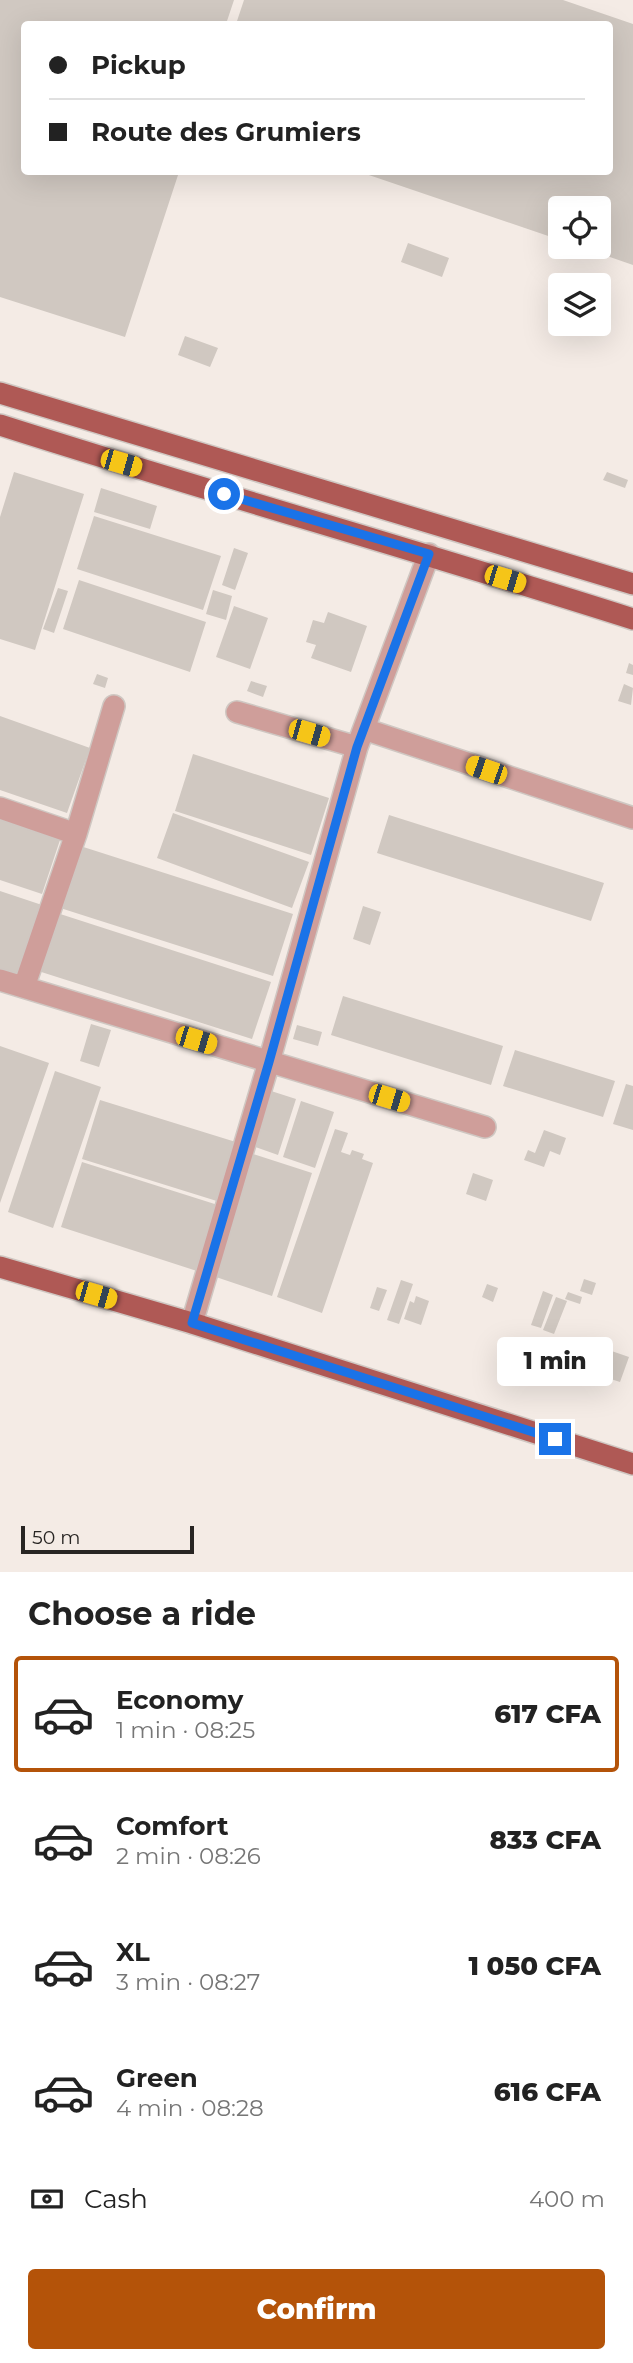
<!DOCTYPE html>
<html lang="en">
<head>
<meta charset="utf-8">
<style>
  :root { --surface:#fff; --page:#f6f6f6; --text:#222; --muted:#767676; --line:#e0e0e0; --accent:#b45309 }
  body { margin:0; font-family:Montserrat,sans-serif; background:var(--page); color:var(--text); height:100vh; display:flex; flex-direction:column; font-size:26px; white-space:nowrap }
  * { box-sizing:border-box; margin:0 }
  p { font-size:23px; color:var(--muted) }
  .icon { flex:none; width:38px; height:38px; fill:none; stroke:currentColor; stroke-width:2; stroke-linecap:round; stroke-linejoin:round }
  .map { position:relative; height:1572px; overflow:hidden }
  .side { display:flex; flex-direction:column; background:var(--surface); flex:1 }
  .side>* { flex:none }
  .hud { position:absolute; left:21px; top:21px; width:592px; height:154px; border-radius:7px; box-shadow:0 7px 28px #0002; display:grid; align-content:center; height:154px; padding:0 28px; background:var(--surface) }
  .controls { position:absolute; left:548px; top:196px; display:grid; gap:14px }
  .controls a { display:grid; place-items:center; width:63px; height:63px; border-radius:7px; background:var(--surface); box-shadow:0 7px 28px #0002; font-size:35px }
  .scale { position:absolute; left:21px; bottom:18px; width:173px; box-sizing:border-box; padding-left:7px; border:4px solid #282523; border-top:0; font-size:19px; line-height:24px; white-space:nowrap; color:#282523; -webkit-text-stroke:5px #f4ebe5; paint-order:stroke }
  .end { position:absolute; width:32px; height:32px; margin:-16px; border:9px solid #1a73e8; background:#fff; box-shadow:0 0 0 4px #fff }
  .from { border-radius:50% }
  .bubble { position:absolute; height:49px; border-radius:7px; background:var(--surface); box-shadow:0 7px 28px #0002; font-size:23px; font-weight:800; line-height:49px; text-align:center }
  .car { position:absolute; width:21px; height:42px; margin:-21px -10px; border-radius:9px; box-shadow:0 0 5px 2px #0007; background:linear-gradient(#f5c518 24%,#345 0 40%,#f5c518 0 76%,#345 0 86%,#f5c518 0) }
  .hud b { display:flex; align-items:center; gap:24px; height:66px; font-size:26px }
  .hud b+b { border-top:2px solid var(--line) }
  .hud i { width:18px; height:18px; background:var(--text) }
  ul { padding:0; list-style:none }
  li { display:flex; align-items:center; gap:21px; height:116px; margin:0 14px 10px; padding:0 14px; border:4px solid transparent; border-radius:7px }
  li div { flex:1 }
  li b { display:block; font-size:26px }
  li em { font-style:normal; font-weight:800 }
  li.active { border-color:var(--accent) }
  li>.icon { width:63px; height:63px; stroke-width:1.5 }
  h2 { padding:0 28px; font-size:32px; line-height:84px }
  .pay { display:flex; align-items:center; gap:18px; height:77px; padding:0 28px; font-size:26px }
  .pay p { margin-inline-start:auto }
  .button { display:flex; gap:14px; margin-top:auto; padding:14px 28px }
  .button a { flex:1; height:80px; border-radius:7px; background:var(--accent); color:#fff; font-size:28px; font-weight:800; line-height:80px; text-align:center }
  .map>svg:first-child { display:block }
  .building { fill:#d0c8c1 }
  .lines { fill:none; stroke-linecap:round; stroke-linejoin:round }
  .minor-casing { stroke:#cfc7c2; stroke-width:24 }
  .major-casing { stroke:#cfc7c2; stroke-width:24 }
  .minor { stroke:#cf9e9a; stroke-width:21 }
  .major { stroke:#af5955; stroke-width:21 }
  .route { stroke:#1a73e8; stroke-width:9 }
</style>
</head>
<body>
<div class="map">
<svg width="633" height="1572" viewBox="0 0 633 1572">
  <rect width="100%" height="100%" fill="#f4ebe5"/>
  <path class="building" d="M0,0H234L226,24H24V172H179L125,337L0,297Z
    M244,0H563L633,24V265L581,247H598V208H560V240L360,172H609V24H236Z
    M408,243L449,258L442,277L401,262Z
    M185,336L218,348L210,367L178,355Z
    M14,472L84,494L35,650L0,639V517Z
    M607,472L628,480L625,488L603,480Z
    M101,488L157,506L150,529L94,512Z
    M94,516L221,556L203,610L77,569Z
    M234,548L248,553L235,590L222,585Z
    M79,580L206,622L190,672L63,629Z
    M58,588L68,591L54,633L43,629Z
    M213,590L232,596L226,620L206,614Z
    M234,606L268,618L250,669L216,657Z
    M328,612L367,626L351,672L311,658L316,645L306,642L313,620L324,623Z
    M629,663L633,665V675L626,673Z
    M97,674L108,678L105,688L93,684Z
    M251,681L267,686L263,697L247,691Z
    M624,684L633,688L631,705L618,701Z
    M0,716L90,748L67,813L0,790Z
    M193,754L329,798L311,855L175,811Z
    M173,813L309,862L292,908L157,858Z
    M389,815L604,883L591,921L377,853Z
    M0,820L60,840L42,894L0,880Z
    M74,844L293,914L273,976L54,906Z
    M0,891L42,905L16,982L0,977Z
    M363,906L381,912L370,945L353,939Z
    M54,912L271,982L252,1039L35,970Z
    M343,996L503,1046L491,1085L331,1035Z
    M91,1024L111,1030L99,1067L80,1061Z
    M297,1025L322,1032L318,1046L293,1039Z
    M0,1046L49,1063L0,1203Z
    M515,1050L615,1081L603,1117L503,1086Z
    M55,1071L101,1087L53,1228L8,1212Z
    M626,1084L633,1086V1130L613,1124Z
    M268,1090L296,1099L278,1155L250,1145Z
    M100,1100L239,1143L220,1202L82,1159Z
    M301,1101L334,1112L315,1168L283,1157Z
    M335,1129L348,1133L341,1152L350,1155L352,1150L364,1154L362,1159L373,1163L322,1313L277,1297Z
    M544,1130L566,1138L560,1155L550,1151L544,1167L524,1160L528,1150L535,1153Z
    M253,1154L312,1173L272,1296L213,1276Z
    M82,1162L221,1206L200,1272L61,1227Z
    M473,1173L493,1180L486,1201L466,1194Z
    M584,1279L596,1283L592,1295L580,1291Z
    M401,1280L413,1284L399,1324L387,1320Z
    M487,1284L498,1288L493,1302L482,1297Z
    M377,1287L387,1290L379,1311L370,1308Z
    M543,1291L553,1295L541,1328L531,1325Z
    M568,1292L582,1297L580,1304L565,1299Z
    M416,1296L429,1301L421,1325L404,1319L410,1301L414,1303Z
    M556,1297L567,1301L554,1334L543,1330Z
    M597,1346L629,1357L620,1382L589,1372Z
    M504,1352L520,1358L515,1371L499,1365Z"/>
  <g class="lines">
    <defs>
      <path id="minor" d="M237,712L357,747
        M364,729L633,818
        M0,808L76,834
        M0,980L485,1127
        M24,987L76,834L114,706
        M192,1323L269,1062L357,747L429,554"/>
      <path id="major" d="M0,393L633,584
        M0,425C210,492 423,552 633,619
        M0,1267L192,1323L633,1464"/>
    </defs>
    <use href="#minor" class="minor-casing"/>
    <use href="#major" class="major-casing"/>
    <use href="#minor" class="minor"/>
    <use href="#major" class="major"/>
  </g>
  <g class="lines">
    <path class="route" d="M224,494L429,554L357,747L269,1062L192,1323L555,1439"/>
  </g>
</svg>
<div class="controls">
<a><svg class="icon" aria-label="locate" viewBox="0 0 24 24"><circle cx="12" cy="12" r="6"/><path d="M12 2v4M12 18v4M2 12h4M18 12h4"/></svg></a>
<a><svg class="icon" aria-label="layers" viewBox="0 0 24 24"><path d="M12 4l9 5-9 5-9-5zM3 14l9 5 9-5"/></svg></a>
</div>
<div class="scale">50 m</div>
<i class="end from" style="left:224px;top:494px"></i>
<i class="end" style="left:555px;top:1439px"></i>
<div class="bubble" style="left:497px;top:1337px;width:116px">1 min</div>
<i class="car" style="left:121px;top:463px;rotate:106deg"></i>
<i class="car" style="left:505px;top:579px;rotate:107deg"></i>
<i class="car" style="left:309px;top:733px;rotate:106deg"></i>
<i class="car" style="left:486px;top:770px;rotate:289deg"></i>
<i class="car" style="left:196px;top:1040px;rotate:107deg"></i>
<i class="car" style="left:389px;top:1098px;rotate:107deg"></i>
<i class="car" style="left:96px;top:1295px;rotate:106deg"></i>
<div class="hud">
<b><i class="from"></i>Pickup</b>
<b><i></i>Route des Grumiers</b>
</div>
</div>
<section class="side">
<h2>Choose a ride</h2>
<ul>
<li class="active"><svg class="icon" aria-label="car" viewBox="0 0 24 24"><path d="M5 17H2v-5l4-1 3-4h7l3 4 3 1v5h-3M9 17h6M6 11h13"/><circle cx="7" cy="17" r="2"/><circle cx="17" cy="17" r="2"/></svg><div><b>Economy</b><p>1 min · 08:25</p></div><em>617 CFA</em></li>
<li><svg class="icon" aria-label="car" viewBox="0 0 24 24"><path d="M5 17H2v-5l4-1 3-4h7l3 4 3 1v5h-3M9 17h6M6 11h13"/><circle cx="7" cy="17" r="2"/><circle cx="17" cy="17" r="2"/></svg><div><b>Comfort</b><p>2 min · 08:26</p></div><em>833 CFA</em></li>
<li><svg class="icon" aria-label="car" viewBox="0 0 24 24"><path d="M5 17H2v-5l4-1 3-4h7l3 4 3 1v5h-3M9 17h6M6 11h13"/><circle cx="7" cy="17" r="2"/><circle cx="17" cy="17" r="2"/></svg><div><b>XL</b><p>3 min · 08:27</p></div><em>1 050 CFA</em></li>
<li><svg class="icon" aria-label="car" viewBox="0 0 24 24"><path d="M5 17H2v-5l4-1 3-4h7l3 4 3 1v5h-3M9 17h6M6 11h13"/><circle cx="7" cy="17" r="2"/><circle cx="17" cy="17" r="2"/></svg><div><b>Green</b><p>4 min · 08:28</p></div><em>616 CFA</em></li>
</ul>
<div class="pay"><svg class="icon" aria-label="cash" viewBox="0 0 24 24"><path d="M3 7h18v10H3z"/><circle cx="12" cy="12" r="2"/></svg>Cash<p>400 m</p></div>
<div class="button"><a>Confirm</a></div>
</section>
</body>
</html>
